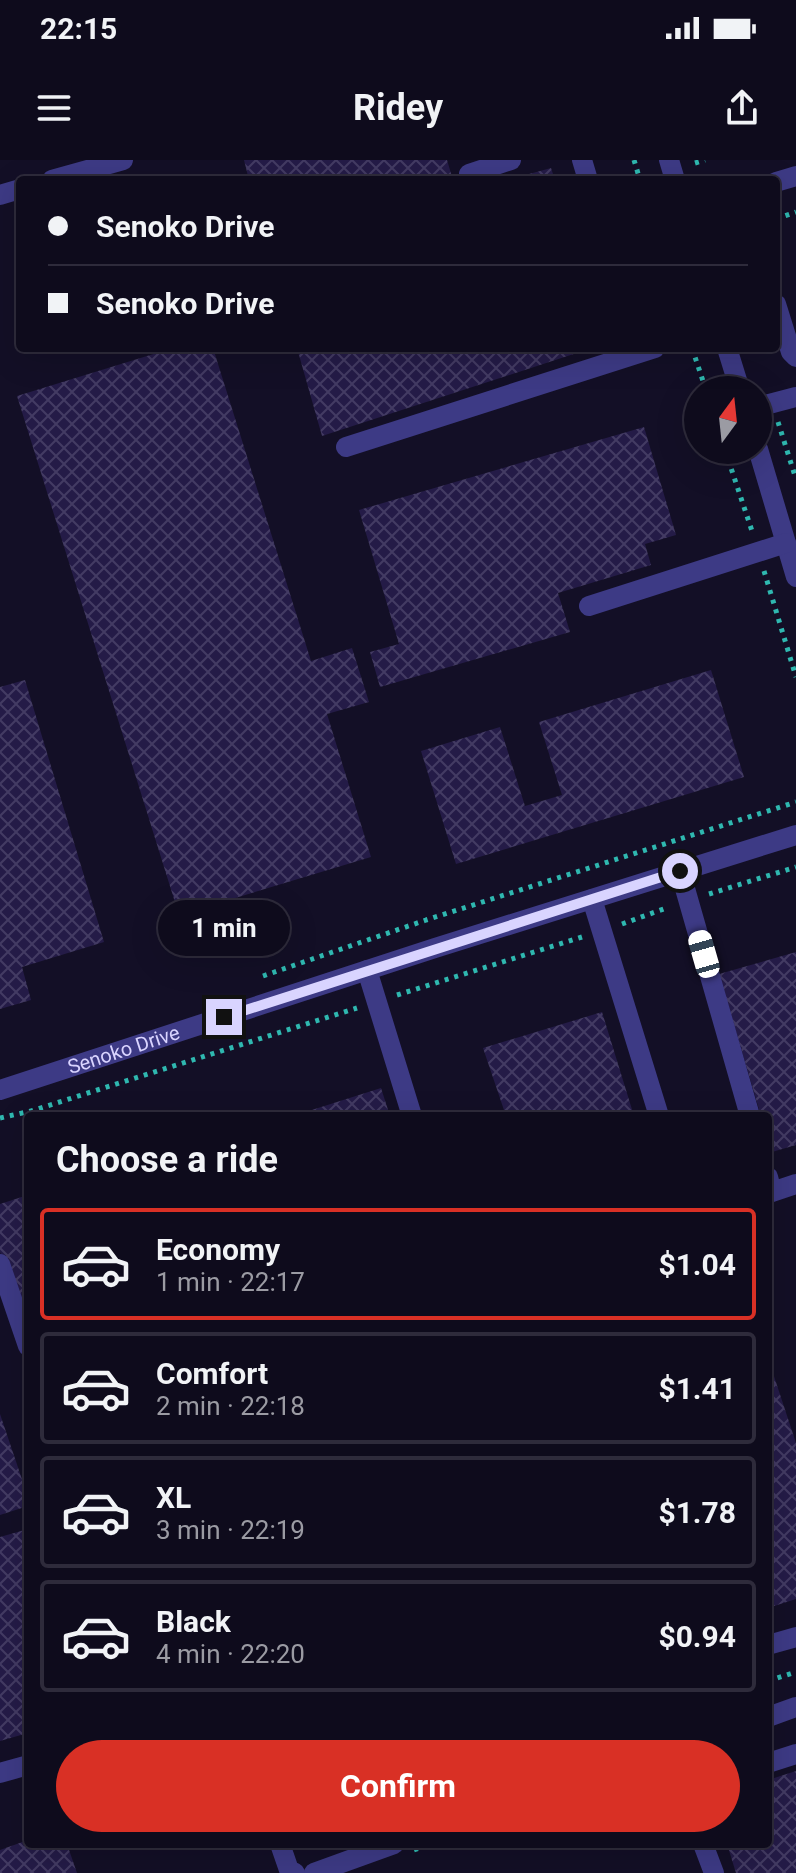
<!DOCTYPE html>
<html lang="en">
<head>
<meta charset="utf-8">
<style>
  :root { --surface:#0e0b1c; --page:#171425; --text:#f1f3f6; --muted:#9b9ba3; --line:#2e2b3b; --accent:#d93025 }
  body { margin:0; font-family:Roboto,sans-serif; background:var(--page); color:var(--text); height:100vh; display:flex; flex-direction:column; font-size:30px; white-space:nowrap }
  * { box-sizing:border-box; margin:0 }
  p { font-size:26px; color:var(--muted) }
  .icon { flex:none; width:44px; height:44px; fill:none; stroke:currentColor; stroke-width:2; stroke-linecap:round; stroke-linejoin:round }
  .map { position:relative; flex:1; overflow:hidden }
  .details { position:absolute; left:24px; top:952px; width:748px; height:736px; display:flex; flex-direction:column; background:var(--surface); border-radius:8px; box-shadow:0 8px 32px #0002,0 0 0 2px var(--line) }
  .details>* { flex:none }
  .banner { position:absolute; left:16px; top:16px; width:764px; height:176px; border-radius:8px; box-shadow:0 8px 32px #0002,0 0 0 2px var(--line); display:grid; align-content:center; height:176px; padding:0 32px; background:var(--surface) }
  .needle { width:52px; rotate:15deg }
  .controls { position:absolute; left:684px; top:216px; display:grid; gap:16px }
  .controls a { display:grid; place-items:center; width:88px; height:88px; border-radius:50%; background:var(--surface); box-shadow:0 8px 32px #0002,0 0 0 2px var(--line); font-size:40px }
  .end { position:absolute; width:36px; height:36px; margin:-18px; border:10px solid #d9d4ff; background:#111; box-shadow:0 0 0 4px #111 }
  .from { border-radius:50% }
  .bubble { position:absolute; height:56px; border-radius:28px; background:var(--surface); box-shadow:0 8px 32px #0002,0 0 0 2px var(--line); font-size:26px; font-weight:700; line-height:56px; text-align:center }
  .car { position:absolute; width:24px; height:48px; margin:-24px -12px; border-radius:10px; box-shadow:0 0 6px 2px #0007; background:linear-gradient(#fff 24%,#345 0 40%,#fff 0 76%,#345 0 86%,#fff 0) }
  .banner b { display:flex; align-items:center; gap:28px; height:76px; font-size:30px }
  .banner b+b { border-top:2px solid var(--line) }
  .banner i { width:20px; height:20px; background:var(--text) }
  ul { padding:0; list-style:none }
  li { display:flex; align-items:center; gap:24px; height:112px; margin:0 16px 12px; padding:0 16px; border:4px solid var(--line); border-radius:8px }
  li div { flex:1 }
  li b { display:block; font-size:30px }
  li em { font-style:normal; font-weight:700 }
  li.on { border-color:var(--accent) }
  li>.icon { width:72px; height:72px; stroke-width:1.5 }
  h2 { padding:0 32px; font-size:36px; line-height:96px }
  .cta { display:flex; gap:16px; margin-top:auto; padding:16px 32px }
  .cta a { flex:1; height:92px; border-radius:48px; background:var(--accent); color:#fff; font-size:32px; font-weight:700; line-height:92px; text-align:center }
  .status { display:flex; justify-content:space-between; align-items:center; height:56px; padding:0 40px; background:var(--surface); direction:ltr }
  .status svg { height:22px; fill:currentColor }
  header { display:flex; justify-content:space-between; align-items:center; height:104px; padding:0 32px; background:var(--surface); font-size:36px; font-weight:700 }
  .map>svg:first-child { display:block }
  .building { fill:url(#building-cross-hatch) }
  .lines { fill:none; stroke-linecap:round; stroke-linejoin:round }
  .path { stroke:#2fb8b0; stroke-width:5; stroke-dasharray:4 6; stroke-linecap:butt }
  .minor { stroke:#3d3a85; stroke-width:20 }
  .route { stroke:#d9d4ff; stroke-width:10 }
  .labels { text-anchor:middle; dominant-baseline:central; stroke-width:6; stroke-linejoin:round; paint-order:stroke }
  .street-label { font-size:20px; fill:#d9d4ff; stroke:#130f26 }
</style>
</head>
<body>
<div class="status"><b>22:15</b><svg viewBox="0 0 49 12"><path d="M0 12V9h3v3zM5 12V6h3v6zM10 12V3h3v9zM15 12V0h3v12zM26 1h20v11H26zM47 4h2v5h-2z"/></svg></div>
<header><svg class="icon" aria-label="menu" viewBox="0 0 24 24"><path d="M4 6h16M4 12h16M4 18h16"/></svg>Ridey<svg class="icon" aria-label="share" viewBox="0 0 24 24"><path d="M12 15V3M7 8l5-5 5 5M5 13v7h14v-7"/></svg></header>
<div class="map">
<svg width="796" height="1713" viewBox="0 0 796 1713">
  <defs>
    <pattern id="building-cross-hatch" width="8" height="8" patternUnits="userSpaceOnUse" patternTransform="scale(2)"><rect width="8" height="8" fill="#241b47"/><path d="M0 0l8 8M0 8l8-8" fill="none" stroke="#433b63"/></pattern>
  </defs>
  <rect width="100%" height="100%" fill="#130f26"/>
  <path class="building" d="M244,0H447L453,20H249Z
    M551,8L555,20H511V19Z
    M173,188H213L311,501L352,488L369,542L327,554L371,697L179,755L17,236Z
    M297,188H589V189L322,276Z
    M644,267L676,375L645,384L651,405L558,433L570,472L380,527L370,492L399,484L359,350Z
    M711,510L744,617L456,704L421,591L500,567L525,646L562,635L539,562Z
    M25,520L104,782L22,807L31,840L0,849V527Z
    M796,792V985L772,992L768,979V956H761L719,814Z
    M602,852L634,956H506L483,888Z
    M381,928L390,956H296V955Z
    M28,1035V1171L0,1092V1044Z
    M768,1198L796,1283V1439L768,1448Z
    M0,1254L28,1337V1346L0,1355Z
    M28,1369V1573L0,1581V1377Z
    M796,1611V1713H736L727,1684H768V1620Z
    M28,1680V1684H67L77,1713H0V1690Z"/>
  <g class="lines">
    <path class="path" d="M634,0L640,20
      M695,3L705,0
      M776,59L796,52
      M692,188L706,230
      M778,262L796,319
      M725,290L752,371
      M764,411L796,517
      M709,734L796,707
      M622,764L669,747
      M263,816L426,760L796,642
      M397,835L582,777
      M0,958L31,951L357,848
      M768,1521L796,1512
      M414,1690L432,1684"/>
    <g class="minor">
      <path d="M582,0L588,20"/>
      <path d="M669,0L675,20"/>
      <path d="M469,14L511,0"/>
      <path d="M52,20L123,0"/>
      <path d="M776,22L796,16"/>
      <path d="M0,35L20,29"/>
      <path d="M776,144L791,192L796,197"/>
      <path d="M727,188L740,230"/>
      <path d="M758,247L796,237"/>
      <path d="M346,287L655,188"/>
      <path d="M758,289L796,417"/>
      <path d="M589,446L786,383"/>
      <path d="M680,711L750,956"/>
      <path d="M592,739L659,956"/>
      <path d="M367,810L412,956"/>
      <path id="s1" d="M0,930L435,788L796,675"/>
      <path d="M768,1017L772,1032L796,1024"/>
      <path d="M0,1104L28,1186"/>
      <path d="M768,1485L796,1477"/>
      <path d="M768,1557L796,1547"/>
      <path d="M768,1603L796,1594"/>
      <path d="M0,1613L28,1605"/>
      <path d="M280,1684L289,1710L295,1713"/>
      <path d="M703,1684L714,1713"/>
      <path d="M314,1713L394,1684"/>
    </g>
  </g>
  <g class="lines">
    <path class="route" d="M224,857L680,711"/>
  </g>
  <g class="labels">
    <g class="street-label">
      <text stroke="none"><textPath href="#s1" startOffset="130">Senoko Drive</textPath></text>
    </g>
  </g>
</svg>
<div class="controls">
<a><svg class="needle" viewBox="-14 -14 28 28"><path d="M0-13l5 13h-10z" fill="#e53935"/><path d="M0 13l5-13h-10z" fill="#9b9ba3"/></svg></a>
</div>
<i class="end from" style="left:680px;top:711px"></i>
<i class="end" style="left:224px;top:857px"></i>
<div class="bubble" style="left:158px;top:740px;width:132px">1 min</div>
<i class="car" style="left:704px;top:794px;rotate:344deg"></i>
<div class="banner">
<b><i class="from"></i>Senoko Drive</b>
<b><i></i>Senoko Drive</b>
</div>
<section class="details">
<h2>Choose a ride</h2>
<ul>
<li class="on"><svg class="icon" aria-label="car" viewBox="0 0 24 24"><path d="M5 17H2v-5l4-1 3-4h7l3 4 3 1v5h-3M9 17h6M6 11h13"/><circle cx="7" cy="17" r="2"/><circle cx="17" cy="17" r="2"/></svg><div><b>Economy</b><p>1 min · 22:17</p></div><em>$1.04</em></li>
<li><svg class="icon" aria-label="car" viewBox="0 0 24 24"><path d="M5 17H2v-5l4-1 3-4h7l3 4 3 1v5h-3M9 17h6M6 11h13"/><circle cx="7" cy="17" r="2"/><circle cx="17" cy="17" r="2"/></svg><div><b>Comfort</b><p>2 min · 22:18</p></div><em>$1.41</em></li>
<li><svg class="icon" aria-label="car" viewBox="0 0 24 24"><path d="M5 17H2v-5l4-1 3-4h7l3 4 3 1v5h-3M9 17h6M6 11h13"/><circle cx="7" cy="17" r="2"/><circle cx="17" cy="17" r="2"/></svg><div><b>XL</b><p>3 min · 22:19</p></div><em>$1.78</em></li>
<li><svg class="icon" aria-label="car" viewBox="0 0 24 24"><path d="M5 17H2v-5l4-1 3-4h7l3 4 3 1v5h-3M9 17h6M6 11h13"/><circle cx="7" cy="17" r="2"/><circle cx="17" cy="17" r="2"/></svg><div><b>Black</b><p>4 min · 22:20</p></div><em>$0.94</em></li>
</ul>
<div class="cta"><a>Confirm</a></div>
</section>
</div>
</body>
</html>
